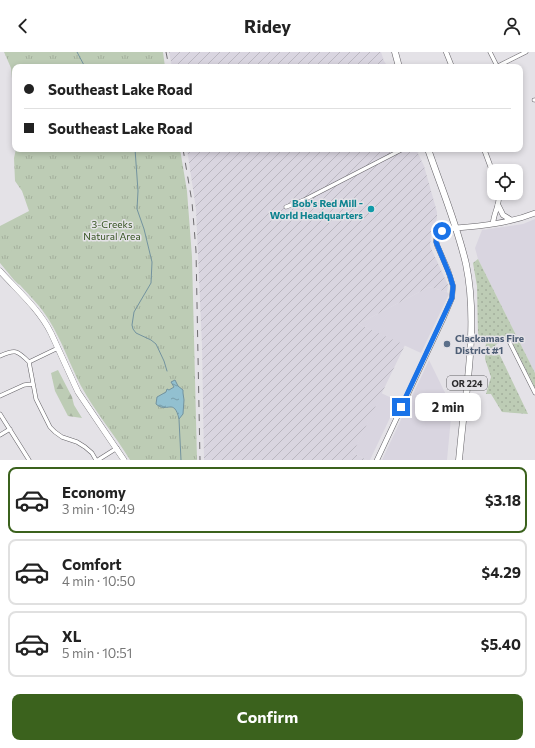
<!DOCTYPE html>
<html lang="en">
<head>
<meta charset="utf-8">
<style>
  :root { --surface:#fff; --page:#f6f6f6; --text:#222; --muted:#767676; --line:#e0e0e0; --accent:#3b621d }
  body { margin:0; font-family:Commissioner,sans-serif; background:var(--page); color:var(--text); height:100vh; display:flex; flex-direction:column; font-size:15px; white-space:nowrap }
  * { box-sizing:border-box; margin:0 }
  p { font-size:13px; color:var(--muted) }
  .icon { flex:none; width:22px; height:22px; fill:none; stroke:currentColor; stroke-width:2; stroke-linecap:round; stroke-linejoin:round }
  .map { position:relative; height:408px; overflow:hidden }
  .panel { display:flex; flex-direction:column; background:var(--surface); flex:1 }
  .panel>* { flex:none }
  .hud { position:absolute; left:12px; top:12px; width:511px; height:88px; border-radius:8px; box-shadow:0 2px 6px #0003; display:grid; align-content:center; height:88px; padding:0 12px; background:var(--surface) }
  .tools { position:absolute; left:487px; top:112px; display:grid; gap:8px }
  .tools a { display:grid; place-items:center; width:36px; height:36px; border-radius:8px; background:var(--surface); box-shadow:0 2px 6px #0003; font-size:20px }
  .end { position:absolute; width:18px; height:18px; margin:-9px; border:5px solid #1a73e8; background:#fff; box-shadow:0 0 0 2px #fff }
  .from { border-radius:50% }
  .bubble { position:absolute; height:28px; border-radius:8px; background:var(--surface); box-shadow:0 2px 6px #0003; font-size:13px; font-weight:700; line-height:28px; text-align:center }
  .hud b { display:flex; align-items:center; gap:14px; height:38px; font-size:15px }
  .hud b+b { border-top:1px solid var(--line) }
  .hud i { width:10px; height:10px; background:var(--text) }
  ul { padding:7px 0 0; list-style:none }
  li { display:flex; align-items:center; gap:12px; height:66px; margin:0 8px 6px; padding:0 4px; border:2px solid var(--line); border-radius:8px }
  li div { flex:1 }
  li b { display:block; font-size:15px }
  li em { font-style:normal; font-weight:700 }
  li.active { border-color:var(--accent) }
  li>.icon { width:36px; height:36px; stroke-width:1.5 }
  .button { display:flex; gap:8px; margin-top:auto; padding:8px 12px }
  .button a { flex:1; height:46px; border-radius:8px; background:var(--accent); color:#fff; font-size:16px; font-weight:700; line-height:46px; text-align:center }
  header { display:flex; justify-content:space-between; align-items:center; height:52px; padding:0 12px; background:var(--surface); font-size:18px; font-weight:700 }
  .map>svg:first-child { display:block }
  .built { fill:#d9d5e0 }
  .industrial { fill:url(#industrial-furrows) }
  .grass { fill:url(#grass-dots) }
  .forest { fill:url(#forest-firs) }
  .park { fill:url(#park-tufts) }
  .pitch { fill:#bdccb5 }
  .water { fill:url(#water-ripples); stroke:#73939f }
  .lines { fill:none; stroke-linecap:round; stroke-linejoin:round }
  .stream { stroke:#73939f; stroke-width:1 }
  .minor-casing { stroke:#646267; stroke-width:4.5 }
  .tertiary-casing { stroke:#646267; stroke-width:5.5 }
  .secondary-casing { stroke:#646267; stroke-width:6 }
  .primary-casing { stroke:#646267; stroke-width:6 }
  .trunk-casing { stroke:#646267; stroke-width:7 }
  .minor { stroke:#fff; stroke-width:3.5 }
  .tertiary { stroke:#fff; stroke-width:4.5 }
  .secondary { stroke:#fff; stroke-width:5 }
  .primary { stroke:#fff; stroke-width:5.5 }
  .trunk { stroke:#fff; stroke-width:6 }
  .rail { stroke:#706e71; stroke-width:1; stroke-dasharray:7 7; stroke-linecap:butt }
  .route { stroke:#1a73e8; stroke-width:5 }
  .culture-dot { fill:#0f9aa8; stroke:#e4e2e7; stroke-width:1.5 }
  .service-dot { fill:#5c6f8a; stroke:#e4e2e7; stroke-width:1.5 }
  .labels { text-anchor:middle; dominant-baseline:central; stroke-width:3; stroke-linejoin:round; paint-order:stroke }
  .shield { fill:#e4e2e7; stroke:#636265; stroke-width:1 }
  .shield-label { font-size:9px; font-weight:bold; fill:#2c2b2d }
  .culture-label { font-size:10px; font-weight:bold; fill:#0d838f; stroke:#e4e2e7; text-anchor:end }
  .park-label { font-size:10px; fill:#355321; stroke:#e4e2e7 }
  .service-label { font-size:10px; font-weight:bold; fill:#4e5e75; stroke:#e4e2e7; text-anchor:start }
</style>
</head>
<body>
<header><svg class="icon" aria-label="back" viewBox="0 0 24 24"><path d="M15 5l-7 7 7 7"/></svg>Ridey<svg class="icon" aria-label="person" viewBox="0 0 24 24"><circle cx="12" cy="8" r="4"/><path d="M4 21q1-7 8-7t8 7"/></svg></header>
<div class="map">
<svg width="535" height="408" viewBox="0 0 535 408">
  <defs>
    <pattern id="industrial-furrows" width="10" height="10" patternUnits="userSpaceOnUse"><rect width="10" height="10" fill="#d9d5e0"/><path d="M-1 1l2-2M0 10L10 0M9 11l2-2" fill="none" stroke="#bab7c0"/></pattern>
    <pattern id="grass-dots" width="8" height="8" patternUnits="userSpaceOnUse"><rect width="8" height="8" fill="#bdccb5"/><path d="M2 2h.1M6 6h.1" fill="none" stroke="#a3af9c" stroke-width="1.8" stroke-linecap="round"/></pattern>
    <pattern id="forest-firs" width="22" height="20" patternUnits="userSpaceOnUse"><rect width="22" height="20" fill="#bdccb5"/><path d="M5 1l3.5 6h-7zM16 11l3.5 6h-7z" fill="#a3af9c"/></pattern>
    <pattern id="park-tufts" width="24" height="20" patternUnits="userSpaceOnUse"><rect width="24" height="20" fill="#bdccb5"/><path d="M3 7l-1-3M5 7V3M7 7l1-3M15 17l-1-3M17 17v-4M19 17l1-3" fill="none" stroke="#a3af9c"/></pattern>
    <pattern id="water-ripples" width="26" height="14" patternUnits="userSpaceOnUse"><rect width="26" height="14" fill="#92c0d0"/><path d="M2 4q2-2 4 0t4 0M15 11q2-2 4 0t4 0" fill="none" stroke="#779ca9"/></pattern>
  </defs>
  <rect width="100%" height="100%" fill="#e4e2e7"/>
  <path class="built" d="M535,167V321L478,207L475,196L482,178L523,172Z
    M429,235L447,240L449,242L421,301L358,272Z
    M429,308L452,355L447,408H382Z
    M381,341L396,348L397,351L370,408H367L353,401Z"/>
  <path class="industrial" d="M169,0H381L384,9L388,15H172Z
    M187,97H416L424,114L437,160V166L431,183L430,194L448,233L447,240L429,235L358,272L405,293L353,401L367,408H204L202,293L196,157Z"/>
  <path class="grass" d="M478,207L535,321V336L510,286L495,293L528,362L502,360L491,342H486L491,325L485,307L486,289H483L478,282L477,234L473,211Z"/>
  <path class="forest" d="M58,318L72,345L74,353L82,366L68,364L55,339L51,321Z"/>
  <path class="park" d="M4,0H163L165,15H15V57L11,16Z
    M16,97H180L187,139L192,205L197,408H130C115,383 95,360 81,334C70,313 62,289 49,268C41,255 30,244 20,233L18,232L14,228L0,211V174L29,159L22,139L15,129L14,106Z"/>
  <path class="pitch" d="M3,187L9,189L12,194L11,200L6,203L0,202V189Z"/>
  <path class="water" d="M175,328L178,334L183,338V341L184,348L183,362L179,367C174,345 167,362 156,352L157,345L166,340L167,337L169,338L174,335L171,330Z"/>
  <g class="lines">
    <path class="stream" d="M77,0L85,15
      M135,97L138,139L137,157L144,177L152,210L151,231L134,260L132,273L133,277L136,281L151,288L156,292L164,309L167,319
      M179,367L181,408"/>
    <defs>
      <path id="minor" d="M490,0L497,14
        M496,15L526,0
        M534,48H535
        M286,155L304,148L403,97
        M509,289L535,341
        M0,304C15,297 17,298 29,310
        M29,310L36,347L50,375L55,380L62,385L77,390L85,395L92,401L96,408
        M29,310L58,296
        M0,344L24,333L32,332
        M0,362L29,408
        M0,383L10,377
        M98,408L117,396"/>
      <path id="tertiary" d="M446,0L452,15
        M484,97L494,124
        M493,171C494,160 500,153 499,141
        M377,408L444,265L452,246L453,234L448,218L437,193L436,188L439,182L442,179L456,176"/>
      <path id="secondary" d="M498,153L503,163L511,168
        M456,176C482,174 510,171 535,161"/>
      <path id="primary" d="M0,219C18,239 39,257 51,281L78,340L124,408"/>
      <path id="trunk" d="M395,0L399,15
        M428,97C441,135 457,173 466,212C475,255 471,301 466,345C463,366 461,387 459,408"/>
    </defs>
    <use href="#minor" class="minor-casing"/>
    <use href="#tertiary" class="tertiary-casing"/>
    <use href="#secondary" class="secondary-casing"/>
    <use href="#primary" class="primary-casing"/>
    <use href="#trunk" class="trunk-casing"/>
    <use href="#minor" class="minor"/>
    <use href="#tertiary" class="tertiary"/>
    <use href="#secondary" class="secondary"/>
    <use href="#primary" class="primary"/>
    <use href="#trunk" class="trunk"/>
    <path class="rail" d="M166,0L169,15
      M183,97L192,150L196,199L200,408"/>
  </g>
  <g class="lines">
    <path class="route" d="M401,355L452,246L453,234L450,224L436,190L438,183L442,179"/>
  </g>
  <circle class="culture-dot" cx="371" cy="157" r="4"/>
  <circle class="service-dot" cx="447" cy="292" r="4"/>
  <g class="labels">
    <rect class="shield" x="447" y="324" width="40" height="14" rx="3"/>
    <g class="shield-label">
      <text x="467" y="331">OR 224</text>
    </g>
    <g class="culture-label">
      <text x="363" y="151">Bob's Red Mill -<tspan x="363" dy="12">World Headquarters</tspan></text>
    </g>
    <g class="park-label">
      <text x="112" y="172">3-Creeks<tspan x="112" dy="12">Natural Area</tspan></text>
    </g>
    <g class="service-label">
      <text x="455" y="286">Clackamas Fire<tspan x="455" dy="12">District #1</tspan></text>
    </g>
  </g>
</svg>
<div class="tools">
<a><svg class="icon" aria-label="locate" viewBox="0 0 24 24"><circle cx="12" cy="12" r="6"/><path d="M12 2v4M12 18v4M2 12h4M18 12h4"/></svg></a>
</div>
<i class="end from" style="left:442px;top:179px"></i>
<i class="end" style="left:401px;top:355px"></i>
<div class="bubble" style="left:415px;top:341px;width:66px">2 min</div>
<div class="hud">
<b><i class="from"></i>Southeast Lake Road</b>
<b><i></i>Southeast Lake Road</b>
</div>
</div>
<section class="panel">
<ul>
<li class="active"><svg class="icon" aria-label="car" viewBox="0 0 24 24"><path d="M5 17H2v-5l4-1 3-4h7l3 4 3 1v5h-3M9 17h6M6 11h13"/><circle cx="7" cy="17" r="2"/><circle cx="17" cy="17" r="2"/></svg><div><b>Economy</b><p>3 min · 10:49</p></div><em>$3.18</em></li>
<li><svg class="icon" aria-label="car" viewBox="0 0 24 24"><path d="M5 17H2v-5l4-1 3-4h7l3 4 3 1v5h-3M9 17h6M6 11h13"/><circle cx="7" cy="17" r="2"/><circle cx="17" cy="17" r="2"/></svg><div><b>Comfort</b><p>4 min · 10:50</p></div><em>$4.29</em></li>
<li><svg class="icon" aria-label="car" viewBox="0 0 24 24"><path d="M5 17H2v-5l4-1 3-4h7l3 4 3 1v5h-3M9 17h6M6 11h13"/><circle cx="7" cy="17" r="2"/><circle cx="17" cy="17" r="2"/></svg><div><b>XL</b><p>5 min · 10:51</p></div><em>$5.40</em></li>
</ul>
<div class="button"><a>Confirm</a></div>
</section>
</body>
</html>
